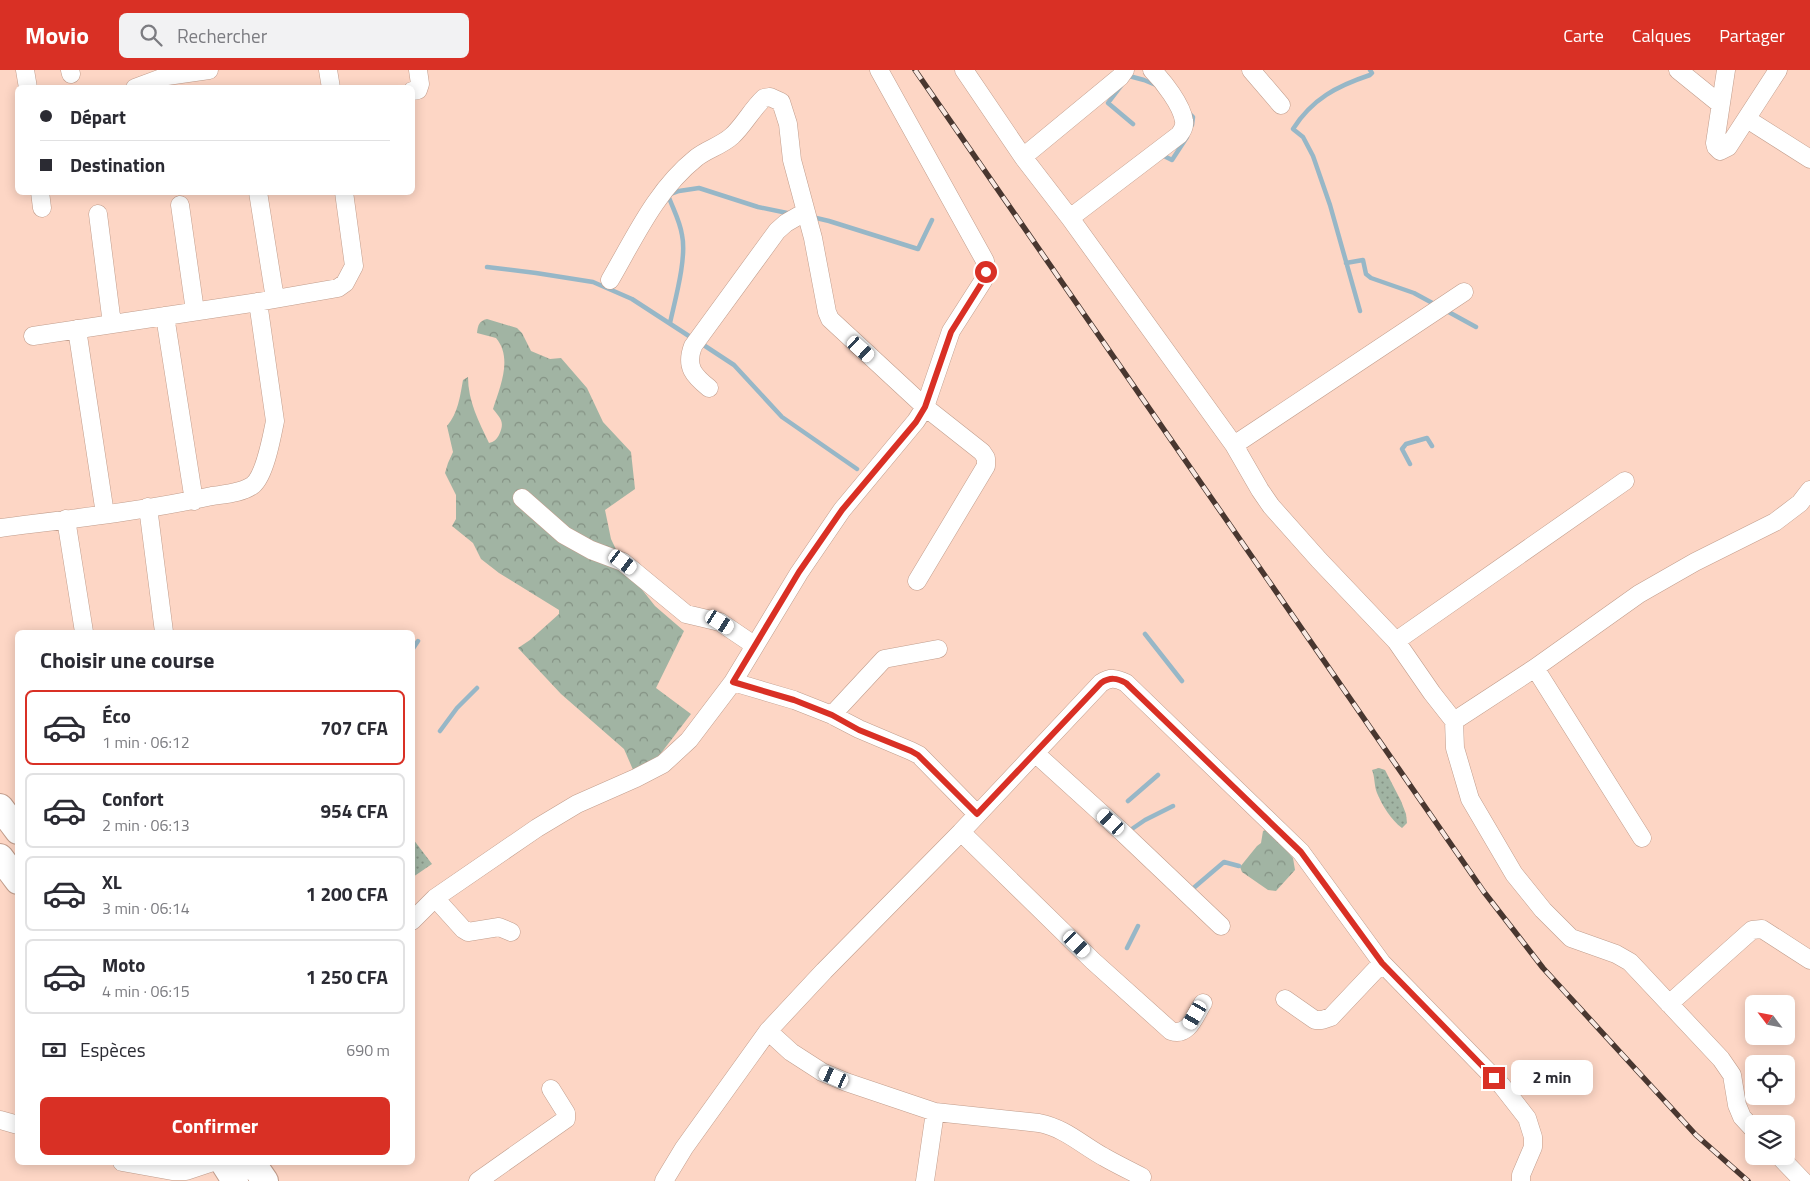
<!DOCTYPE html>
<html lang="fr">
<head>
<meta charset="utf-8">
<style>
  :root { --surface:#fff; --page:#f2f2f3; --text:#2b2b33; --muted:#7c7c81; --line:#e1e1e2; --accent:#d93025 }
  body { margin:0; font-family:"Titillium Web",sans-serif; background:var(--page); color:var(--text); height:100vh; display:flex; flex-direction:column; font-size:19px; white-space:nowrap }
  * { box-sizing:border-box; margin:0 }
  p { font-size:16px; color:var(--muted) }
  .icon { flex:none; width:28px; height:28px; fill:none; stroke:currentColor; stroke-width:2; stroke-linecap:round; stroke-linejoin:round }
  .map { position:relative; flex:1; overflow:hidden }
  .panel { position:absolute; left:15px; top:560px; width:400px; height:535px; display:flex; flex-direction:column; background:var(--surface); border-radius:8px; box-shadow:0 2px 12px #0003 }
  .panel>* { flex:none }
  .guide { position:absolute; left:15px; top:15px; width:400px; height:110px; border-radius:8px; box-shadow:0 2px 12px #0003; display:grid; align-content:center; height:110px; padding:0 25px; background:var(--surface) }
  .needle { width:32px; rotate:302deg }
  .buttons { position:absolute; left:1745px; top:925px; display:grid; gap:10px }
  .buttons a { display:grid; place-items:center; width:50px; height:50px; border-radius:8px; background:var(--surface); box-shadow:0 2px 12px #0003; font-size:25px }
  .end { position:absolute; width:22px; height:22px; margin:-11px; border:6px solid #d93025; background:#fff; box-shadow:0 0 0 2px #fff }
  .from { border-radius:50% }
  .bubble { position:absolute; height:35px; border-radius:8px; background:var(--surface); box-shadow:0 2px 12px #0003; font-size:16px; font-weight:700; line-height:35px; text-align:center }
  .car { position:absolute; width:15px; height:30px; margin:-15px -8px; border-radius:6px; box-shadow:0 0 4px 1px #0007; background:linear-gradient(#fff 24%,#345 0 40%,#fff 0 76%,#345 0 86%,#fff 0) }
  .guide b { display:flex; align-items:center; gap:18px; height:48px; font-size:19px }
  .guide b+b { border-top:1px solid var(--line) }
  .guide i { width:12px; height:12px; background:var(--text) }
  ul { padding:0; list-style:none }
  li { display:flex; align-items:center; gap:15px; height:75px; margin:0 10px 8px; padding:0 15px; border:2px solid var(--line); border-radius:8px }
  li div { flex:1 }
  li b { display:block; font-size:19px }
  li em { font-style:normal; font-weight:700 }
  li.selected { border-color:var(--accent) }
  li>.icon { width:45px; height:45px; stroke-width:1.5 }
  h2 { padding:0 25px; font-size:22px; line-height:60px }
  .pay { display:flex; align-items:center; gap:12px; height:55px; padding:0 25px; font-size:19px }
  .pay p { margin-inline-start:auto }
  .primary-button { display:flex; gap:10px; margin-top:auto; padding:10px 25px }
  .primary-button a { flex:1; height:58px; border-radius:8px; background:var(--accent); color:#fff; font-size:20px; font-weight:700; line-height:58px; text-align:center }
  header { display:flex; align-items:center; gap:30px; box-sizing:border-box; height:70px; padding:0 25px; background:var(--accent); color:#fff }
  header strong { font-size:24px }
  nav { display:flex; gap:28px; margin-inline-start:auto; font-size:18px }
  .search { width:350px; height:45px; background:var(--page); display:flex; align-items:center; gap:12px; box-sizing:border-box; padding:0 18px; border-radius:8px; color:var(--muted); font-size:19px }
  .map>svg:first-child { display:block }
  .grass { fill:url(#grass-dots) }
  .forest { fill:url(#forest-crowns) }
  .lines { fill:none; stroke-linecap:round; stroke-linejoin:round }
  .stream { stroke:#97b7c7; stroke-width:4.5 }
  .minor-casing { stroke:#c19d8c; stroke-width:19 }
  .highway-casing { stroke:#c19d8c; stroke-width:28 }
  .minor { stroke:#fff; stroke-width:18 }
  .highway { stroke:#fff; stroke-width:26 }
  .rail-casing { stroke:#493730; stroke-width:5.5 }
  .rail { stroke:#f9e9e2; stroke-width:4; stroke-dasharray:11; stroke-linecap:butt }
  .route { stroke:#d93025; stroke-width:6 }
</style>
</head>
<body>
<header>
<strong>Movio</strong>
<div class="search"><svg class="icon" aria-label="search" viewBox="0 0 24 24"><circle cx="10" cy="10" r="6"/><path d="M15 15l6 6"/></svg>Rechercher</div>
<nav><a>Carte</a><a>Calques</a><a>Partager</a></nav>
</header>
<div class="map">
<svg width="1810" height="1111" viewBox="0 0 1810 1111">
  <defs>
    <pattern id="grass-dots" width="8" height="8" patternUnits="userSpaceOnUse" patternTransform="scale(1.25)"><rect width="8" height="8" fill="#a1b4a3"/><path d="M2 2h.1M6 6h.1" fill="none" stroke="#849284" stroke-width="1.8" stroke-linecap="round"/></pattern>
    <pattern id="forest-crowns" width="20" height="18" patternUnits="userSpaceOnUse" patternTransform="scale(1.25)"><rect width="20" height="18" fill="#a1b4a3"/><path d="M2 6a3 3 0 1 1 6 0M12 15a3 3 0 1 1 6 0" fill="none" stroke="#849284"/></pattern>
  </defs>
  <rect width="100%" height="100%" fill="#fdd6c5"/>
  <path class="grass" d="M1379,698L1385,700L1401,731L1406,744L1407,753L1402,758C1391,750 1382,735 1377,723C1374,716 1375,707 1372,700Z
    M413,769L432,794L413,807H412Z"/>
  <path class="forest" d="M487,249L517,258L522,263L531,281L550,289L561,288L587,318L603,352L631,382L635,419L605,440L611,469L625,498L655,536L684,561L656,618L691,644L655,691L634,702L624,679L561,624L518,578L530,570L559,544V540L499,503L481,489L473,473L452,456L456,449V425L445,403L448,393L453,382L447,356C458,343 460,327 463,310L468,307C468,331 479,352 489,373C494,372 496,370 499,365C505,352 501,349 493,339C500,317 513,288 496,268L477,263C478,255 479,251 487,249Z
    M1268,759L1293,788L1295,800L1276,821L1268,820L1242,802L1240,797L1257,776L1261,773L1263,761Z"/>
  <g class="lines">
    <path class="stream" d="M1129,6L1144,10L1156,15
      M1121,16L1108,33L1133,54
      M1187,41L1193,47L1192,55
      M1162,85L1172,90L1187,67
      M812,147L829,151L918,179L932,150
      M1346,193L1363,190L1366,204L1371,208L1414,223L1436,235
      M487,197L536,203L593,212L632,229L692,268
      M1445,240L1476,257
      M1360,241L1330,135L1313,86L1303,67L1293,59C1312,29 1337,16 1370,5L1372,3L1370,0
      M670,253C675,230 687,188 682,165C680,151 673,139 668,125L679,121L699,118L758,137L792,144
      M699,272L734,295L782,347L857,399
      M1410,394L1402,379L1406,374L1427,368L1432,376
      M1145,564L1182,611
      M412,580L418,571
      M440,661L457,638L477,618
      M1128,731L1158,705
      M1129,761L1145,750L1173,736
      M1190,821L1224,792L1239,796
      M1127,878L1138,856"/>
    <defs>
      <path id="minor" d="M25,0L28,18
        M70,0L71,4
        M328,0L331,18
        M964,0L1023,87L1070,148L1234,375L1260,420L1271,436L1319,490L1396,571L1432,623L1454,651L1455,678L1470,729L1514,804L1543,840L1571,868L1616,884L1630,892L1721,989L1732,1005L1737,1035L1742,1047L1754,1060
        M1251,0L1281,35
        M1678,0L1720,34
        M1726,0L1715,73L1716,77L1720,81L1728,77L1778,0
        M135,18L167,6L209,0
        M412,21L418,20L420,14L418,0
        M1747,49L1810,89
        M1023,87L1120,7L1125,0
        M40,122L42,138
        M258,122L275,229
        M180,135L195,241
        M98,144L112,254
        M1070,148L1179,65C1182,61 1185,57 1184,51C1182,35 1163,11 1152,0
        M610,210C635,167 656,120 696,88C707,79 721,76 732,66C744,55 752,39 764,28L770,27L781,32L788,54L792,90L813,168L827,242L830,249L925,337L982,382L986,388V396L917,511
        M165,246L194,431
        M77,259L105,444
        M33,266L258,232L338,218L345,213L354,196L344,122
        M709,318C694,306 685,297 693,276L777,161L786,153L805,142
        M1234,375C1311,323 1388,273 1464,222
        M522,428L564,465L591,480L623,492L686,544L720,552L754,575
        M148,437L164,562
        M66,449L84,562
        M0,458C70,449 144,441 212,426C225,424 242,423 253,415C265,405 272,366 275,351L258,232
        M1396,571L1625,411
        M1535,598L1642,768
        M733,612L794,630L832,645L859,659L911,681L919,685L977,744
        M832,645L884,589L938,579
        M1454,651L1535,598L1639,524L1695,492L1775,452L1800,433L1810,420
        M1035,683L1121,761L1221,856
        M961,762L1093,891L1171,961C1189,967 1195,945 1203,933
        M435,828L463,859L468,862L499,857L511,862
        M412,851L435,828L537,758L577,734L636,708L663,694L689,670L733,612L799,503L842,440L916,351L925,337L951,261L983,211L986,202L985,191L879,0
        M1382,893L1502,1016L1527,1048L1533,1067V1077L1521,1105V1111
        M1669,934L1752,860L1762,859L1810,890
        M768,961L791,982L822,1002L846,1012L935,1042L1039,1053C1065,1058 1082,1075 1104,1087C1116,1094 1129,1100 1142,1107
        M0,1050L18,1055
        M1779,1086L1803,1111
        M122,1092L172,1101H186L213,1092
        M478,1111L566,1049V1043L551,1019
        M664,1111L684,1078L768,961L824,901L961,762L1101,613C1110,607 1116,608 1126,613L1301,782L1382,893L1331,947L1322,950H1315L1285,929
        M925,1111L935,1042"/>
      <path id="highway" d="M0,737L18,761
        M0,787L18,811
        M223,1092L235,1111
        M252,1092L265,1111"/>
    </defs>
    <use href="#minor" class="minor-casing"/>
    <use href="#highway" class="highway-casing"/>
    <use href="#minor" class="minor"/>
    <use href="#highway" class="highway"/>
    <defs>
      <path id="rail" d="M915,0L1484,822L1543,898L1696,1065L1748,1111"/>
    </defs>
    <use href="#rail" class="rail-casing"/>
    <use href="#rail" class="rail"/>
  </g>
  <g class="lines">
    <path class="route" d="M986,202L983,211L951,262L925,337L916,352L842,440L799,502L733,612L794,630L832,645L859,660L911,681L918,685L977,744L1101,613C1110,607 1117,608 1126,613L1301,782L1382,893L1494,1008"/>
  </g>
</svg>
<div class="buttons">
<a><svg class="needle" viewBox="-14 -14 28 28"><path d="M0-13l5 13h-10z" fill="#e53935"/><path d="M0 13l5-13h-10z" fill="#7c7c81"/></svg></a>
<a><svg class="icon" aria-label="locate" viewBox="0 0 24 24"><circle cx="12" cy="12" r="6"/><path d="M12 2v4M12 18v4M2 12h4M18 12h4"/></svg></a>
<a><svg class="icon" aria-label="layers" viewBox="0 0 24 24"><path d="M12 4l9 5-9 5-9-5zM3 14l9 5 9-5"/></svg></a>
</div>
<i class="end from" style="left:986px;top:202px"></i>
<i class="end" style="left:1494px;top:1008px"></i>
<div class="bubble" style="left:1511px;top:990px;width:82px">2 min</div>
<i class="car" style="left:861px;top:279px;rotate:132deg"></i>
<i class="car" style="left:623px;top:492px;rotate:126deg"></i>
<i class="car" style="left:720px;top:552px;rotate:123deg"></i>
<i class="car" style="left:1111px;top:752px;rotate:312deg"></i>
<i class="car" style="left:1077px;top:874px;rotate:135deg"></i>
<i class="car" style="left:1195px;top:945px;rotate:210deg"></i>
<i class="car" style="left:834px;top:1007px;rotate:294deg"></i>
<div class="guide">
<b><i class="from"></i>Départ</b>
<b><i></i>Destination</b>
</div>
<section class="panel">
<h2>Choisir une course</h2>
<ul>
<li class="selected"><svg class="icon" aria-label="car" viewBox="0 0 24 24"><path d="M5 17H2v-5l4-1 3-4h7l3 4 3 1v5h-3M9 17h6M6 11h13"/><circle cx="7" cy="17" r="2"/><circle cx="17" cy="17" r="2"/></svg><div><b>Éco</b><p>1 min · 06:12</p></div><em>707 CFA</em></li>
<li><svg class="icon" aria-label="car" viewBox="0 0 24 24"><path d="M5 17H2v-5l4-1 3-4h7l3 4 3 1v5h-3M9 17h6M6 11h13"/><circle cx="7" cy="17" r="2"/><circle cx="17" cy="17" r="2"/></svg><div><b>Confort</b><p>2 min · 06:13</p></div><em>954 CFA</em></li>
<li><svg class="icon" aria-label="car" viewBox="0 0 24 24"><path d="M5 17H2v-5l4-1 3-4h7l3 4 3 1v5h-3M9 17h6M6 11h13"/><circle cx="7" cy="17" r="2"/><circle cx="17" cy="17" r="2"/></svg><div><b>XL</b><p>3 min · 06:14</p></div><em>1 200 CFA</em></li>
<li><svg class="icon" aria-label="car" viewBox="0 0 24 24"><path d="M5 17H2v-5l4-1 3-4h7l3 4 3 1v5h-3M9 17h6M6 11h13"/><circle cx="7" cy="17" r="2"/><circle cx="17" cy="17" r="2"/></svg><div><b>Moto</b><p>4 min · 06:15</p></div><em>1 250 CFA</em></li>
</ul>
<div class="pay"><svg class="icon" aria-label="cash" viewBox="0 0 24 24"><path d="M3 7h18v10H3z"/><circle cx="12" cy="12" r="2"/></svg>Espèces<p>690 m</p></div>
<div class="primary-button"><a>Confirmer</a></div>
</section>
</div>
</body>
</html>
